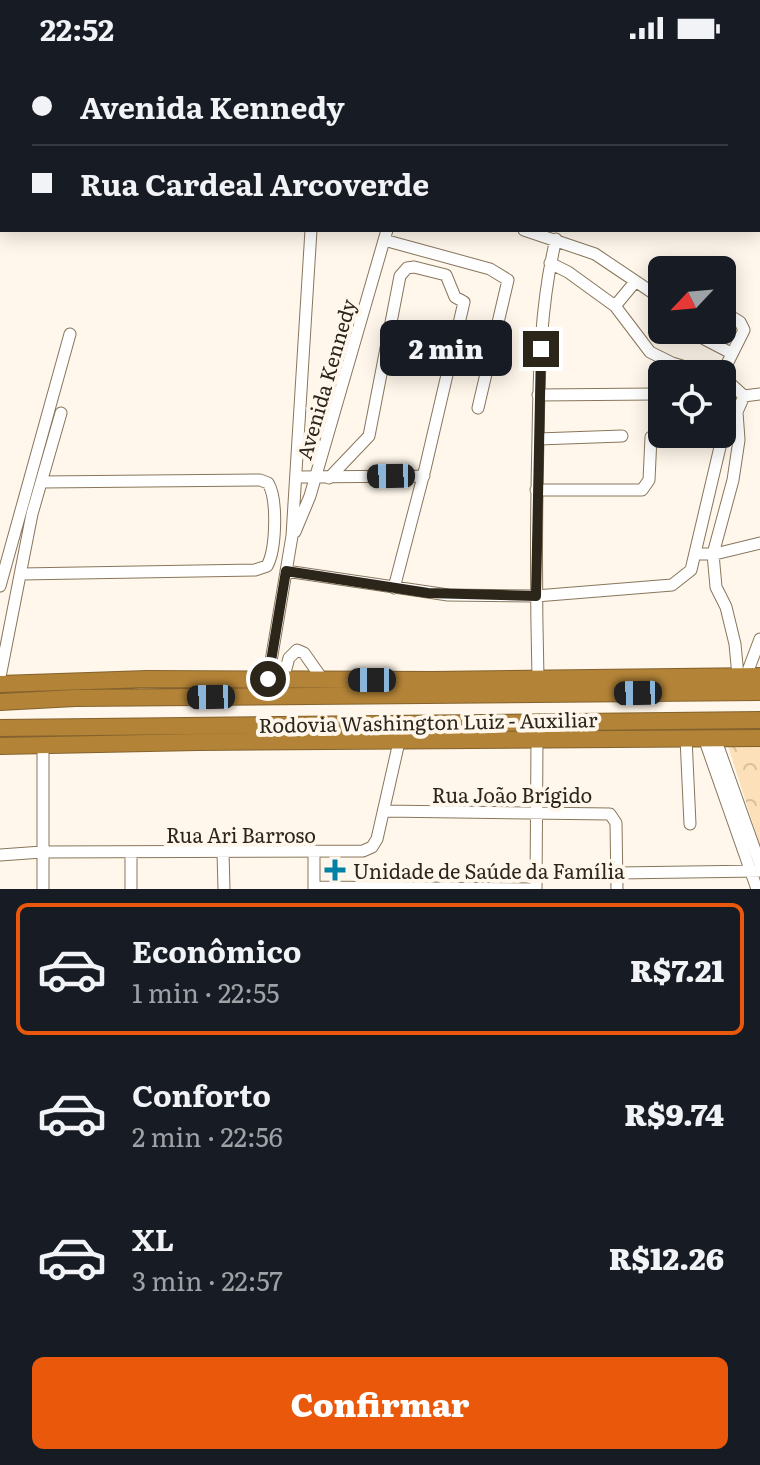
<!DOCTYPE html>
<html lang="pt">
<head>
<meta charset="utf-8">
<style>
  :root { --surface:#171b24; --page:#20242c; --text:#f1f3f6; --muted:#9ea1a6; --line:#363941; --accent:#ea580c }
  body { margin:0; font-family:Literata,serif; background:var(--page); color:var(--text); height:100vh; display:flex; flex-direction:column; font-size:30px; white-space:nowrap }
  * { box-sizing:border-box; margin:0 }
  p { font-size:26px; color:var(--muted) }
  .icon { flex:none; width:44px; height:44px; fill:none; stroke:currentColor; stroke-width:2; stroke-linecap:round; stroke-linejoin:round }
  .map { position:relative; height:833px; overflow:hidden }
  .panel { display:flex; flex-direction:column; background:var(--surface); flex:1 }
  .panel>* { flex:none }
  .top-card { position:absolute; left:0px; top:0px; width:760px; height:176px; box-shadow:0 4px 20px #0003; display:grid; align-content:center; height:176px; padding:0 32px; background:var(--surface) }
  .needle { width:52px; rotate:244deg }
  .controls { position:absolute; left:648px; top:200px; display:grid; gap:16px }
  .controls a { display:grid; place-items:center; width:88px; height:88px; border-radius:12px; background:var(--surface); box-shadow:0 4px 20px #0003; font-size:40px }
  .end { position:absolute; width:36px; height:36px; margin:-18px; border:10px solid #2c251a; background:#fff; box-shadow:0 0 0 4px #fff }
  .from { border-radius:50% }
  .bubble { position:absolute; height:56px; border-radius:12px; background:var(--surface); box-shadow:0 4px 20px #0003; font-size:26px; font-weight:800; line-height:56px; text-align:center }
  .car { position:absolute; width:24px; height:48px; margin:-24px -12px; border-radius:10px; box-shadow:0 0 6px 2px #0007; background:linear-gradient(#222 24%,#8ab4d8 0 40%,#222 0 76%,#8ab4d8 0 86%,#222 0) }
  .top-card b { display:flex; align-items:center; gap:28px; height:76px; font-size:30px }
  .top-card b+b { border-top:2px solid var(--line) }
  .top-card i { width:20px; height:20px; background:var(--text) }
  ul { padding:14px 0 0; list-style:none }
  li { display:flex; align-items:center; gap:24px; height:132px; margin:0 16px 12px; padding:0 16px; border:4px solid transparent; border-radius:12px }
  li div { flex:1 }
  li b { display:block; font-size:30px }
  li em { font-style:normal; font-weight:800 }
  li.current { border-color:var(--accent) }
  li>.icon { width:72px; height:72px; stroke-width:1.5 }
  .action { display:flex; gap:16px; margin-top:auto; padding:16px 32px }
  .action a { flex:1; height:92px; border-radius:12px; background:var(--accent); color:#fff; font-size:32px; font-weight:800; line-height:92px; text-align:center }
  .status { display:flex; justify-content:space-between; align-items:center; height:56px; padding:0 40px; background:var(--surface); direction:ltr }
  .status svg { height:22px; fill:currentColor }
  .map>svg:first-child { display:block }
  .park { fill:url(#park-crowns) }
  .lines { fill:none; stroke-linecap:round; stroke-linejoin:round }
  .minor-casing { stroke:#88765c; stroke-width:13 }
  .highway-casing { stroke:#84622d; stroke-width:18 }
  .minor { stroke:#fff; stroke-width:11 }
  .highway { stroke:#b38337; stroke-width:16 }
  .route { stroke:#2c251a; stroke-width:10 }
  .poi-dot { fill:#0081a5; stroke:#fff7eb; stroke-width:3 }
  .labels { text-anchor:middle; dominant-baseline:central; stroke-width:8; stroke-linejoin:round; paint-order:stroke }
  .street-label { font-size:20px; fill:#2c251a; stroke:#fff7eb }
  .poi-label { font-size:20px; fill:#2c251a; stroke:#fff7eb; text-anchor:start }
</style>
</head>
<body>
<div class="status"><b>22:52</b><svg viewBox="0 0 49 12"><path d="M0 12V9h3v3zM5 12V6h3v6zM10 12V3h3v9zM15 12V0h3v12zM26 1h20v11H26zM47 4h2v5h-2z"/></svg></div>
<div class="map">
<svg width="760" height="833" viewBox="0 0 760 833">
  <defs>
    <pattern id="park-crowns" width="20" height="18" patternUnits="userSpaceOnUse" patternTransform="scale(2)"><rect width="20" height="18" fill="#fce0b9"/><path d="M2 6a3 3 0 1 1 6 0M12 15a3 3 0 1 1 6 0" fill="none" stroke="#d8c09e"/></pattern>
  </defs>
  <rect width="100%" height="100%" fill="#fff7eb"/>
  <path class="park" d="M728,690L760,691V790Z"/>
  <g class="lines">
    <defs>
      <path id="minor" d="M351,0V2
        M363,0L364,2
        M498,0L499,2
        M588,0L589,2
        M513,2L517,0
        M758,42L760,41
        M524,174L595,198L662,243
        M384,184L490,213L508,224L478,352
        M550,207L568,216L615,250L650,296L672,307L709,318
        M615,250L635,226
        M687,274L731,297
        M722,318L744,274L740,266L722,255
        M722,324L732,329L744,340
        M538,339L655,338
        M744,340L760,338
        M538,383L622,380
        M297,421L424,420
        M329,422L369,380L400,220L407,212L414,211L446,219L455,241L464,246L425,413L394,532
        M536,434H642L649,424L651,381
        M295,476L310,440L387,174
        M696,498H715L760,487
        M286,515L448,539L536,540L672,529L691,514L720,391
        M21,518L255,514L267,510C276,494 278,443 268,427L260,424L42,426
        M0,530L70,278
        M738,620L735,588L726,551L716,531L713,498L733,424L739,384L737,356L744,340
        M746,620L760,583
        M0,621L32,458L61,357
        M538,622C536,542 536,463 538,383C539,316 540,249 556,183
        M268,623L292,480L311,174
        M283,623L289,602L297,594L304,597L323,624
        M686,682L690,768
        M704,682L757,833
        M715,682L760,808
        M384,755L610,758L616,767L617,833
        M131,796V833
        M223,796L224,833
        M0,799L42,796L363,795L372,791L377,783L399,686
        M617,817L760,815
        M314,831L536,833
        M43,833V688
        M314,833V796
        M536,833L537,684"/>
      <path id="highway" d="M0,628L147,623L433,624L760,620
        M0,646L75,642L760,636
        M0,672L760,664
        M0,690L198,686L760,682"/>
    </defs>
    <use href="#minor" class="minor-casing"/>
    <use href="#highway" class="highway-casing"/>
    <use href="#minor" class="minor"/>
    <use href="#highway" class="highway"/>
  </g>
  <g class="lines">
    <path class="route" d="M268,623L286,515L428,537L536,540L541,293"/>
  </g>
  <path class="poi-dot" d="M331 802h8v8h8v8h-8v8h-8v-8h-8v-8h8z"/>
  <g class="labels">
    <g class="street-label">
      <text transform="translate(325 323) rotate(-74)">Avenida Kennedy</text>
      <text transform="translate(428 665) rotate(-1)">Rodovia Washington Luiz - Auxiliar</text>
      <text x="512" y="738">Rua João Brígido</text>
      <text x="241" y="778">Rua Ari Barroso</text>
    </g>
    <g class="poi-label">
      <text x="353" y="814">Unidade de Saúde da Família</text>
    </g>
  </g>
</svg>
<div class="controls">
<a><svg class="needle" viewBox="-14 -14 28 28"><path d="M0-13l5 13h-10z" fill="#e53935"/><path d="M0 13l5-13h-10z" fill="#9ea1a6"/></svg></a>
<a><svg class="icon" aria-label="locate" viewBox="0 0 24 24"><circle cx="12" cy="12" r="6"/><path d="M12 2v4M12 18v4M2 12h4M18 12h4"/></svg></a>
</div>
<i class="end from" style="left:268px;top:623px"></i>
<i class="end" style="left:541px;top:293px"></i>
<div class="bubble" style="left:380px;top:264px;width:132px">2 min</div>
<i class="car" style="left:391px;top:420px;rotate:269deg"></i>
<i class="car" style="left:372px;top:624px;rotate:270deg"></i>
<i class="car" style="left:638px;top:637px;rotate:269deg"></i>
<i class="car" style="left:211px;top:641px;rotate:269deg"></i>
<div class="top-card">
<b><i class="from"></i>Avenida Kennedy</b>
<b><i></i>Rua Cardeal Arcoverde</b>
</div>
</div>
<section class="panel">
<ul>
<li class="current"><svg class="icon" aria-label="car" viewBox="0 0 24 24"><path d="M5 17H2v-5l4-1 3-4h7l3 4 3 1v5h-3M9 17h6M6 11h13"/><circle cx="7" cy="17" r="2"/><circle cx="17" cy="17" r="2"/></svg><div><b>Econômico</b><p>1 min · 22:55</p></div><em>R$7.21</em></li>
<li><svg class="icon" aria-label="car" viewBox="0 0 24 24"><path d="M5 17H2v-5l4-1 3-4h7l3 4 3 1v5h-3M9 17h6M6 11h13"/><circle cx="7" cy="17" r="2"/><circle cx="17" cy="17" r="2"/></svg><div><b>Conforto</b><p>2 min · 22:56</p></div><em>R$9.74</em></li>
<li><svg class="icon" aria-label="car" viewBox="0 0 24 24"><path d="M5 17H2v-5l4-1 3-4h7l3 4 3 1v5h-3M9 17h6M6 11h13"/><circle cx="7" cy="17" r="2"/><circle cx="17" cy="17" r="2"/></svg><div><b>XL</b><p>3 min · 22:57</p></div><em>R$12.26</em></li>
</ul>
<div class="action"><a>Confirmar</a></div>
</section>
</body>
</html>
